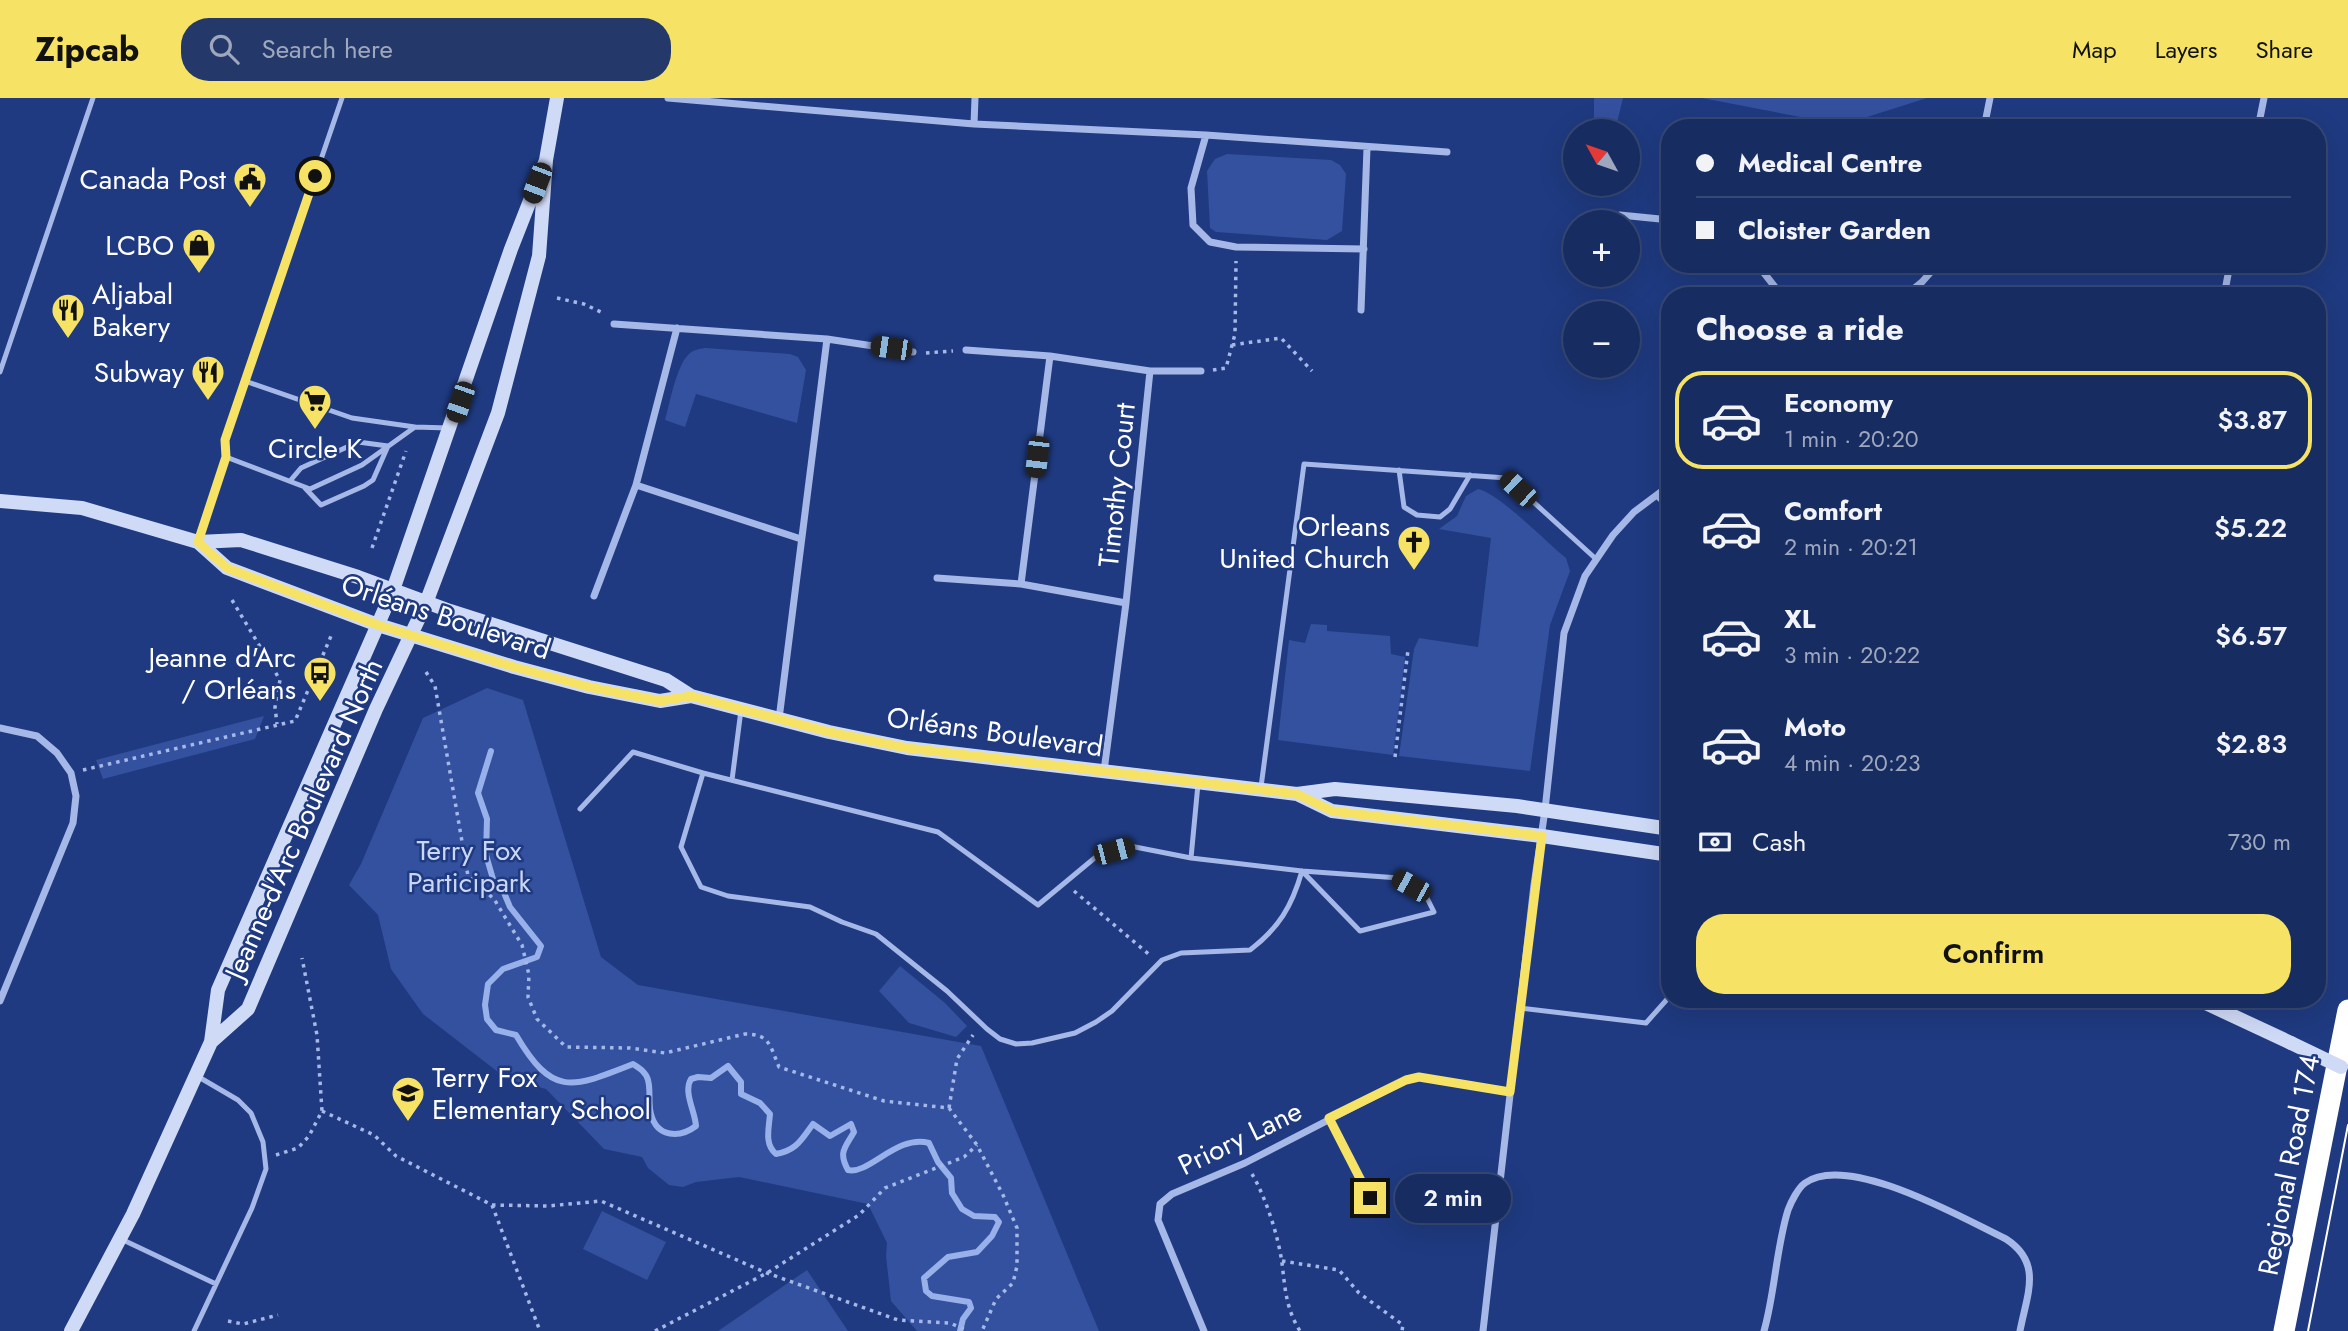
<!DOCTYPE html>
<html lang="en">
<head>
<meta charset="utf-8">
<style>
  :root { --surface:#172c60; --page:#243869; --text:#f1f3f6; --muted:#9ea7bd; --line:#364875; --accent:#f6e365 }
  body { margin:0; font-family:Jost,sans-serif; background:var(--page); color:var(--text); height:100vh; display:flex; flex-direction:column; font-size:26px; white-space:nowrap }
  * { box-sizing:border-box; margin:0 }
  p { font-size:23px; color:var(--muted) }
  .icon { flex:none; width:38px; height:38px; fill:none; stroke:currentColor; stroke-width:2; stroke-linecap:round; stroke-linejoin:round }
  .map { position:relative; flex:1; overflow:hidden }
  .side { position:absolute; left:1661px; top:189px; width:665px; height:721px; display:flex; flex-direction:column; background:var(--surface); border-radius:28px; box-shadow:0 7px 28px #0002,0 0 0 2px var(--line) }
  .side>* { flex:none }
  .top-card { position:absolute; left:1661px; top:21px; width:665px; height:154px; border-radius:28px; box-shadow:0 7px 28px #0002,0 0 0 2px var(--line); display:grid; align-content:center; height:154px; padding:0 35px; background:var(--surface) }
  .needle { width:46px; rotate:310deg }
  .fabs { position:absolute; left:1563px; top:21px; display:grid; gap:14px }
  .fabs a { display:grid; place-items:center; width:77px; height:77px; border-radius:50%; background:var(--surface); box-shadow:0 7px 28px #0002,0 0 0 2px var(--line); font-size:35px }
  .end { position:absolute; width:32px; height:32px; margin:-16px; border:9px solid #f6e365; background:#111; box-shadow:0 0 0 4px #111 }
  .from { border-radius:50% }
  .bubble { position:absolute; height:49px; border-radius:24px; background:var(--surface); box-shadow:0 7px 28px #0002,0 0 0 2px var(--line); font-size:23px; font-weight:600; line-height:49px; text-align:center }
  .car { position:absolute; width:21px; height:42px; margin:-21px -10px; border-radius:9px; box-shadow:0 0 5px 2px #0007; background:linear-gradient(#222 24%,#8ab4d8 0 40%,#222 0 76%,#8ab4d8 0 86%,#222 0) }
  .top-card b { display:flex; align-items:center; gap:24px; height:66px; font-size:26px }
  .top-card b+b { border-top:2px solid var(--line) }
  .top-card i { width:18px; height:18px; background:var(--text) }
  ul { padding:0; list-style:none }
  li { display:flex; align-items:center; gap:21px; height:98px; margin:0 14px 10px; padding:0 21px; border:4px solid transparent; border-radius:28px }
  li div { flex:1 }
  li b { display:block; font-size:26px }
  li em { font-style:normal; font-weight:600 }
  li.current { border-color:var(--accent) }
  li>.icon { width:63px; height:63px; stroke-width:1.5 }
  h2 { padding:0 35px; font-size:32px; line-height:84px }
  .pay { display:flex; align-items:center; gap:18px; height:77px; padding:0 35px; font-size:26px }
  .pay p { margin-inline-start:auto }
  .primary-button { display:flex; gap:14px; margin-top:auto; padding:14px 35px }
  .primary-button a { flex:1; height:80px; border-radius:28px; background:var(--accent); color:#111; font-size:28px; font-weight:600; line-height:80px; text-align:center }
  header { display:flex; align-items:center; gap:42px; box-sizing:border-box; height:98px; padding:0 35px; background:var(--accent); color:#111 }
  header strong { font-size:33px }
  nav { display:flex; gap:38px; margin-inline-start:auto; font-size:24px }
  .search { width:490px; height:63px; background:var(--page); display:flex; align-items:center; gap:18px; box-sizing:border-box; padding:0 24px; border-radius:28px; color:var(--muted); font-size:26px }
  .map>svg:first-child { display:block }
  .green { fill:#33519e }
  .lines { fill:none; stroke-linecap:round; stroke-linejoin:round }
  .stream { stroke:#98b1ea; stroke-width:6 }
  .path { stroke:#a5b8e8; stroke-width:3.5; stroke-dasharray:3.5 5; stroke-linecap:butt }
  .lane { stroke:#a5b8e8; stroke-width:5 }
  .street { stroke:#a5b8e8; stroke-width:7 }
  .secondary { stroke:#cfdaf6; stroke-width:14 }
  .highway { stroke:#fff; stroke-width:21 }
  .tram { stroke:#fff; stroke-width:2 }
  .secondary-bridge { stroke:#cfdaf6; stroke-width:14 }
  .route { stroke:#f6e365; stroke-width:9 }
  .labels { text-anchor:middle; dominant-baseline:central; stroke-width:5; stroke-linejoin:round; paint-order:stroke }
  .poi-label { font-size:28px; fill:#fff; stroke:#1f3a80; text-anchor:end }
  .street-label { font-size:28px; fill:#fff; stroke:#1f3a80 }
  .park-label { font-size:28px; fill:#c9d6f6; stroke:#1f3a80 }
</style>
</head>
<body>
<header>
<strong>Zipcab</strong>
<div class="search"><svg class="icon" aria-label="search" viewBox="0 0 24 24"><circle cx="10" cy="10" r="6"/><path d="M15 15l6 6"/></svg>Search here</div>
<nav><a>Map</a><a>Layers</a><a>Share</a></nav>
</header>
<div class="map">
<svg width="2348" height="1233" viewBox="0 0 2348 1233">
  <rect width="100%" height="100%" fill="#1f3a80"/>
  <path class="green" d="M1594,0H1623L1615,33H1594Z
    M1702,0H1927L1842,27Z
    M1227,56L1331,62L1340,67L1346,76L1342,133L1327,142L1216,134L1210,130L1207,73L1215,61Z
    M705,250L790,256L798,259L806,272L797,325L696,296L685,329L665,322C670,305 676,268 689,256C693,252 699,251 705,250Z
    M1478,391C1500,396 1546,444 1566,460L1570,473L1550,527L1530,673L1399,658L1414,551L1419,540L1478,549L1491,440L1439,431L1457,418L1466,398Z
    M1311,526L1327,527V533L1390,538L1391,556L1405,559L1393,657L1278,642L1289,542L1305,545Z
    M487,590L523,602L601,859L638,887L981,948L1099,1233H917L891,1203L886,1158L887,1145L868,1106L739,1079L696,1084L683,1089L669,1087L648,1070L642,1059L604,1051L546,991L507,981L423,916L391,871L378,817L349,787L361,766L423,620Z
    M264,618L255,641L103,681L96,662Z
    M900,868L945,905L967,928L956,939L909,925L879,893Z
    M602,1113L666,1144L647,1182L583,1151Z
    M807,1172L848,1233H718Z"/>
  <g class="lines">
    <path class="stream" d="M491,653L478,695L487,721L486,757L493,781L502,790L510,809L541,848L537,859L503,871L488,886L485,907L487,921L496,932L516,937C553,1000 572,990 633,966C639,970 646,974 648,982C651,993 648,1005 651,1016C657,1040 680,1040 696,1028C695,1013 683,994 691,981L698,979L711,980L728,968L741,984V996L760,1005L770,1016C769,1030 764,1046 776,1056C797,1052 801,1042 813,1026L830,1038L851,1026L854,1034C845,1050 838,1054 848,1072C869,1077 897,1036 929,1045L938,1064L951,1080L952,1095L962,1111L974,1118L995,1119L999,1124L992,1138L977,1154L948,1159L924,1180L926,1193L932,1198L969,1204L971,1210L963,1221L960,1233"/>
    <path class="path" d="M557,200L584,206L605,216
      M1232,247L1281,240L1312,273
      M926,255L953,253
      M1213,272L1226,270L1235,236L1236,163
      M372,450L406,353
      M232,502L280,582L275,609L277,626
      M426,574L435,588L468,778L494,801L522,847L529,877L528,899L537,921L566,949L630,950L665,955L745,936C770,936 770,948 779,969L884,1003L949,1010L977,1047L1003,1097L1017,1130V1168L1013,1185L996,1201L982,1233
      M1395,659L1408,552
      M83,672L295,623L331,538
      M1074,793L1151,858
      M949,1010L957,961L973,937
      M322,1013L374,1037L396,1058L492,1107L540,1233
      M276,1057L298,1050L309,1038L322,1013L317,937L302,860
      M1252,1076C1266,1100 1278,1137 1282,1165C1285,1190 1286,1211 1300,1233
      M492,1107L548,1108L601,1103L767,1175L898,1222L950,1225L968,1233
      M1282,1163L1339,1172L1359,1195L1403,1227L1402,1233
      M228,1223L243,1226L278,1217
      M655,1233L767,1175L859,1117L885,1090L964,1059L977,1047"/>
    <path class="lane" d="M0,274L93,0
      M245,283L352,320L415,329
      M226,359L310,391L362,367L415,329L448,330
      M1399,372L1404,409L1417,417L1440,419L1450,411L1470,377
      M290,383L301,370L358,344L388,348L373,382L364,388L321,407L305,390
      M199,442L226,359L225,342L342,0
      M732,682L741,612
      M1261,689L1304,366L1507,380L1596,461
      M580,711L633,654L703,675L938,734L1038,807L1097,758L1130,748L1191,760L1302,773L1399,780L1424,794L1434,814L1360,833L1302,773C1292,808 1279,830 1250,852L1181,855L1162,862L1112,913L1096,924L1075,935L1032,945L1016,946L1000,941L987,931L947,893L876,836L842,824L810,809L728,798L701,789L681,749L703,675
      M1191,760L1198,686
      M1520,910L1646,925L1670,898
      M121,1141L216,1186
      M194,1233L252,1110L266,1071L263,1044L251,1015L238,1002L197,978"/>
    <path class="street" d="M668,0L974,26L1206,37L1447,54
      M974,26L975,0
      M1984,30L1990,0
      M2258,30L2264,0
      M1206,37L1191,90L1193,127L1210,144L1236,149L1364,151
      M1620,117L1670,122
      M1757,166L1782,198
      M1905,198L1922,184L1938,166
      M2224,198L2230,166
      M1361,212L1367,50
      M614,226L827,241L913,254
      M677,230L636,387L801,441
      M966,252L1050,258L1150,273H1201
      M1657,397L1670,410
      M937,480L1021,486L1050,258
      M1021,486L1126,505
      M594,498L636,387
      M779,621L827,241
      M0,630L37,638L57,655L71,675L76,698L73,725L0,903
      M1104,673L1126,505L1150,273
      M1329,1020L1370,1100
      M1204,1233L1158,1122L1160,1106L1172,1096L1245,1065L1406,982L1419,979L1510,994
      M1483,1233L1534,787L1545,712L1564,535L1585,478L1613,437L1634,414L1670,387
      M1764,1233C1775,1194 1776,1151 1788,1112C1791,1104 1798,1090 1805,1085C1848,1054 1964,1121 2006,1141C2043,1165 2027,1196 2020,1233"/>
    <path class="secondary" d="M0,403L82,410L198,444L241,442L358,479L450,513L666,582L691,598L829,634L907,650L1297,696L1335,691L1517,708L1670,731
      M198,444L227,470L378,527L514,569L589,589L660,603L691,598
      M1297,696L1332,713L1542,738L1670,757
      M2197,901L2291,945
      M211,944L248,911L376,611L426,505L498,315L539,158L546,62L557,0
      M71,1233L133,1116L211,944L218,892L393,492L511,151L546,62"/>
    <path class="highway" d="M2284,1233L2348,912"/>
    <path class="tram" d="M2308,1233L2348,1027"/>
    <path class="secondary-bridge" d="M2291,945L2341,969"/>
  </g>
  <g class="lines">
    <path class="route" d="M315,78L225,342L226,359L198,444L227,470L378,527L514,569L589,589L660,603L691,598L829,634L907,650L1297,696L1332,713L1542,738L1510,994L1419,979L1406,982L1329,1020L1370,1100"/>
  </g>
  <defs>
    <symbol id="civic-pin" viewBox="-11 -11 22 30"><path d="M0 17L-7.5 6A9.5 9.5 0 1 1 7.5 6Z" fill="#f6e365" stroke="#1f3a80"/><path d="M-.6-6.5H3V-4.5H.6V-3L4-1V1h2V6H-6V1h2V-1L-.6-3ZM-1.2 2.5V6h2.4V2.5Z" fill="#111"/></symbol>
    <symbol id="shop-pin" viewBox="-11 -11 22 30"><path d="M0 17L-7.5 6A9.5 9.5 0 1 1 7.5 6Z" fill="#f6e365" stroke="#1f3a80"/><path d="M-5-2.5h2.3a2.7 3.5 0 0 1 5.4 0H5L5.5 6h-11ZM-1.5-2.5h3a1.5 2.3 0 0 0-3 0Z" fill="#111"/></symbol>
    <symbol id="restaurant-pin" viewBox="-11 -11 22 30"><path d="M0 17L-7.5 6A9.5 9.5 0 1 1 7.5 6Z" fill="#f6e365" stroke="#1f3a80"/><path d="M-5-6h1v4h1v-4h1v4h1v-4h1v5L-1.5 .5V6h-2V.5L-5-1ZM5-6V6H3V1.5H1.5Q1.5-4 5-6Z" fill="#111"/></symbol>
    <symbol id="supermarket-pin" viewBox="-11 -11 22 30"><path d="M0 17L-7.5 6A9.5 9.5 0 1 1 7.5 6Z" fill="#f6e365" stroke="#1f3a80"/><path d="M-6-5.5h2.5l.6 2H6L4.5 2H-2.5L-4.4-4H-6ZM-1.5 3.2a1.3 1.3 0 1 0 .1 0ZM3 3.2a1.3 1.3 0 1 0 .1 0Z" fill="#111"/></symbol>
    <symbol id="church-pin" viewBox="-11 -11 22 30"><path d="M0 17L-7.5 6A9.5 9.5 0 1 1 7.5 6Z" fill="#f6e365" stroke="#1f3a80"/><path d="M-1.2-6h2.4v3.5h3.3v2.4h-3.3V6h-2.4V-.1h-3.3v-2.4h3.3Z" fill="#111"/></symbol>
    <symbol id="bus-pin" viewBox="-11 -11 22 30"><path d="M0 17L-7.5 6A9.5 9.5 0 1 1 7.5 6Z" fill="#f6e365" stroke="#1f3a80"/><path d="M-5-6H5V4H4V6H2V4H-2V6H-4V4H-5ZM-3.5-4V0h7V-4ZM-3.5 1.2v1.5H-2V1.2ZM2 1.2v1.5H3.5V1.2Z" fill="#111"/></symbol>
    <symbol id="school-pin" viewBox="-11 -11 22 30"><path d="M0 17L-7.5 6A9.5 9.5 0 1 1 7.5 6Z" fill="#f6e365" stroke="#1f3a80"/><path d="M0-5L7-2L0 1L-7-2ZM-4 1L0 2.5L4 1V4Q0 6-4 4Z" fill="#111"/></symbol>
  </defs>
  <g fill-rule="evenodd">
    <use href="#civic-pin" x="231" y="62" width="38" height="52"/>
    <use href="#shop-pin" x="180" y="128" width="38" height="52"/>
    <use href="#restaurant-pin" x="49" y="193" width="38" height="52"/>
    <use href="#restaurant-pin" x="189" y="255" width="38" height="52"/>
    <use href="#supermarket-pin" x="296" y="284" width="38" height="52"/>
    <use href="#church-pin" x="1395" y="425" width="38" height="52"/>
    <use href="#bus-pin" x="301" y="556" width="38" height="52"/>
    <use href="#school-pin" x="389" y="976" width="38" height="52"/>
  </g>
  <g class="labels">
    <g class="poi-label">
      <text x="226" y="81">Canada Post</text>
      <text x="174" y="147">LCBO</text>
      <text x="92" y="196" text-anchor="start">Aljabal<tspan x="92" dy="32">Bakery</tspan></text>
      <text x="184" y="274">Subway</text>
      <text x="315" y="350" text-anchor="middle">Circle K</text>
      <text x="1390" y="428">Orleans<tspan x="1390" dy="32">United Church</tspan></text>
      <text x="296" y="559">Jeanne d'Arc<tspan x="296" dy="32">/ Orléans</tspan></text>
      <text x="432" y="979" text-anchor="start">Terry Fox<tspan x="432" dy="32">Elementary School</tspan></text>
    </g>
    <g class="street-label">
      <text transform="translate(1117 387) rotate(-84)">Timothy Court</text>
      <text transform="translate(446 519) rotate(18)">Orléans Boulevard</text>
      <text transform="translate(995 634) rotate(8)">Orléans Boulevard</text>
      <text transform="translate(304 721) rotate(-66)">Jeanne-d'Arc Boulevard North</text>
      <text transform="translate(1240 1040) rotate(-26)">Priory Lane</text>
      <text transform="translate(2289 1067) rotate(-79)">Regional Road 174</text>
    </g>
    <g class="park-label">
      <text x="469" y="752">Terry Fox<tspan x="469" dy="32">Participark</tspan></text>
    </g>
  </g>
</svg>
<div class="fabs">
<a><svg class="needle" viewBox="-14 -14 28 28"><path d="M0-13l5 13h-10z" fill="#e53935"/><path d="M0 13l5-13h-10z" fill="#9ea7bd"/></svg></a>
<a>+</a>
<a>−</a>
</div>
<i class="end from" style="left:315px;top:78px"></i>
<i class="end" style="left:1370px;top:1100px"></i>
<div class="bubble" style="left:1395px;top:1076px;width:116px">2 min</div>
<i class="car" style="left:537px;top:85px;rotate:201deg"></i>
<i class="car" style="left:891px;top:250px;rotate:278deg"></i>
<i class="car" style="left:460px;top:304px;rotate:199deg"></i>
<i class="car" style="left:1037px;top:359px;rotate:187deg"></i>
<i class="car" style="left:1518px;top:391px;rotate:313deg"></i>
<i class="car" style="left:1114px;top:753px;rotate:75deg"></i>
<i class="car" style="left:1411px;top:788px;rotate:299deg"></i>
<div class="top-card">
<b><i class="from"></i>Medical Centre</b>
<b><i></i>Cloister Garden</b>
</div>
<section class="side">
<h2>Choose a ride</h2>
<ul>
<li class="current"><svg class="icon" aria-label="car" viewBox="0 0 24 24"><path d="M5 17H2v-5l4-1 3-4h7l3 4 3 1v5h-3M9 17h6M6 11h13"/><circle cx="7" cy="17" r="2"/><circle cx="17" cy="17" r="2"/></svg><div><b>Economy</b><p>1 min · 20:20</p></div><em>$3.87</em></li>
<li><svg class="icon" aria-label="car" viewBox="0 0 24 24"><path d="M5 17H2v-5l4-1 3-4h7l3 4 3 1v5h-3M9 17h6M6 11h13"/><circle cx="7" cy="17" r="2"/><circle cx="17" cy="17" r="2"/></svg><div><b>Comfort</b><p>2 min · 20:21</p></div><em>$5.22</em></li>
<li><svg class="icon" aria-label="car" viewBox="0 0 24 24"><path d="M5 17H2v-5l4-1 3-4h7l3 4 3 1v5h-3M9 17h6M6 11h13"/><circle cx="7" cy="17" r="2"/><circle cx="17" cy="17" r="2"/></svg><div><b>XL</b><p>3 min · 20:22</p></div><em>$6.57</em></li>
<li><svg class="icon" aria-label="car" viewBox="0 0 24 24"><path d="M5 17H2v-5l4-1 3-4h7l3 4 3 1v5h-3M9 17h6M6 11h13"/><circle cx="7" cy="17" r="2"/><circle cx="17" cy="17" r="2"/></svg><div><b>Moto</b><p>4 min · 20:23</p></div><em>$2.83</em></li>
</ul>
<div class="pay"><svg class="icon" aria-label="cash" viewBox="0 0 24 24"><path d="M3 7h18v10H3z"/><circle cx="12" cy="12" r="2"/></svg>Cash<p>730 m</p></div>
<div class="primary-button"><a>Confirm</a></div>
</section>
</div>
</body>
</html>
